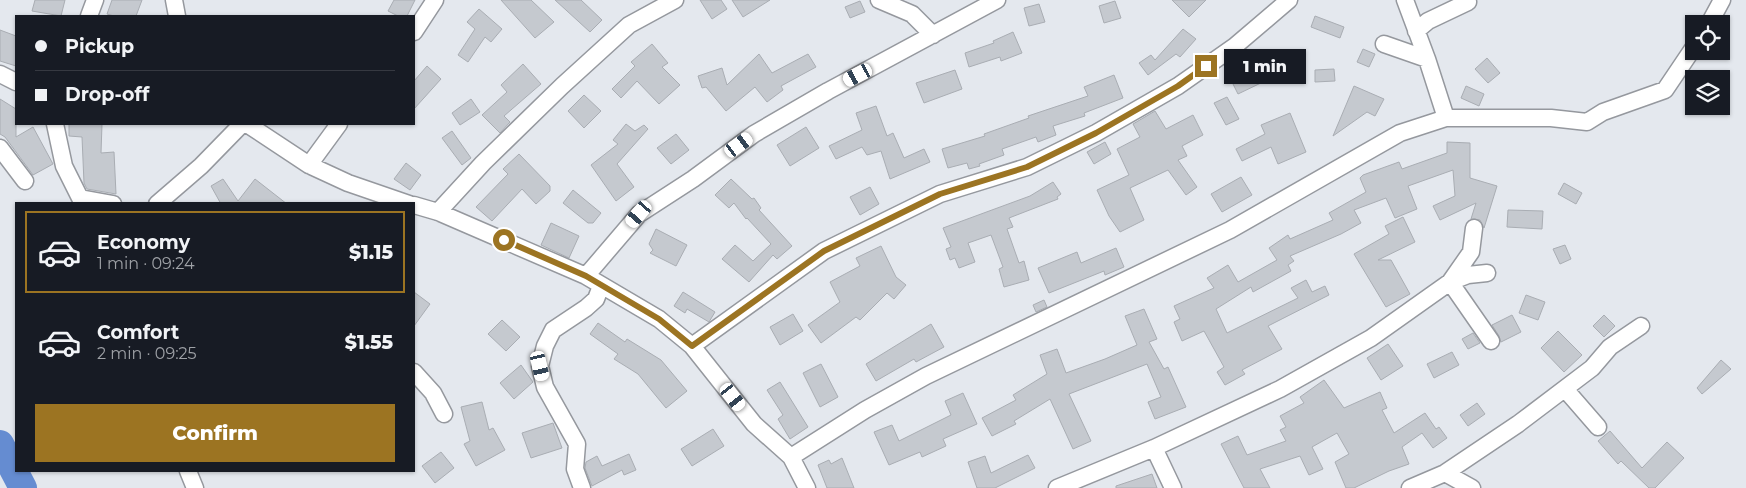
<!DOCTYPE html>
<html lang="en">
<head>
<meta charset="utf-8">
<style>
  :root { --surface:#171b24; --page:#20242c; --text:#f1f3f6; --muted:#9ea1a6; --line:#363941; --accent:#9c7422 }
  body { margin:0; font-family:Montserrat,sans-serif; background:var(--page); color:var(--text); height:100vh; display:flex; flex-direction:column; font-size:19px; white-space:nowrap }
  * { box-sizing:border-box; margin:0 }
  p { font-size:16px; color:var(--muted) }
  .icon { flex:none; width:28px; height:28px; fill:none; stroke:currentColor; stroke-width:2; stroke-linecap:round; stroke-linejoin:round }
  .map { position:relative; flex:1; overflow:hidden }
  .panel { position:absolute; left:15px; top:202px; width:400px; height:270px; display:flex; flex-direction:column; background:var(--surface); border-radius:0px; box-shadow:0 1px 4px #0004 }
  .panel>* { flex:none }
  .hud { position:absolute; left:15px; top:15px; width:400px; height:110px; border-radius:0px; box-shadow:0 1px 4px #0004; display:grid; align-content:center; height:110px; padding:0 20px; background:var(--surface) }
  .buttons { position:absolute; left:1685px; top:15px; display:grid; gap:10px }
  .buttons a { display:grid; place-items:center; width:45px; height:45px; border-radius:0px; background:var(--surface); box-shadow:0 1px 4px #0004; font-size:25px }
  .end { position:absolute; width:22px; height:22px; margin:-11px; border:6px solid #9c7422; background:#fff; box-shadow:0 0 0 2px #fff }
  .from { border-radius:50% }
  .bubble { position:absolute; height:35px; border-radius:0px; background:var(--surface); box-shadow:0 1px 4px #0004; font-size:16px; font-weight:800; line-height:35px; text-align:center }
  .car { position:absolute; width:15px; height:30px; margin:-15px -8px; border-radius:6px; box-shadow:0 0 4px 1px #0007; background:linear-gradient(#fff 24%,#345 0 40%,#fff 0 76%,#345 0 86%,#fff 0) }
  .hud b { display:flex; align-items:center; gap:18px; height:48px; font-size:19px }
  .hud b+b { border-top:1px solid var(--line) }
  .hud i { width:12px; height:12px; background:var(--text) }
  ul { padding:9px 0 0; list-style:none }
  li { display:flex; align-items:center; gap:15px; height:82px; margin:0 10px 8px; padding:0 10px; border:2px solid transparent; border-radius:0px }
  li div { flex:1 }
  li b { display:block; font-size:19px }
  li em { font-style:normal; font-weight:800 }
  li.selected { border-color:var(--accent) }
  li>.icon { width:45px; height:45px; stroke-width:1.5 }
  .cta { display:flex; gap:10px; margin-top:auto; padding:10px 20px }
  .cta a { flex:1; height:58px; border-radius:0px; background:var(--accent); color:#fff; font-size:20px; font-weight:800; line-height:58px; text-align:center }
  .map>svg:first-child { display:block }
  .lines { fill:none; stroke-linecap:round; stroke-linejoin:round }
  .river { stroke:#658cd1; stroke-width:28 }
  .building { fill:#c5c9cf; stroke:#a9adb3 }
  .minor-casing { stroke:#95989e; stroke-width:19 }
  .minor { stroke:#fff; stroke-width:16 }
  .route { stroke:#9c7422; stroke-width:6 }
</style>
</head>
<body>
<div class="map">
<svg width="1746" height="488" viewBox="0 0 1746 488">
  <rect width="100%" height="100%" fill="#e4e8ee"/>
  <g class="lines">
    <path class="river" d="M0,444L23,488"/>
  </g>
  <path class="building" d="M35,0H65L61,16L32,11Z
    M112,0H142L136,16H114L107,14Z
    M394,0H415L407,16H398L388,11Z
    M501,0H531L554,22L535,38Z
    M555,0H581L602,20L590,32Z
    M700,0H721L727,9L712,19Z
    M732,0H770L743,17Z
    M1172,0H1206L1189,17Z
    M860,1L865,12L850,18L845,7Z
    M1115,1L1121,18L1104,23L1099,6Z
    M1039,4L1045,22L1029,26L1024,8Z
    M479,9L502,29L491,42L485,37L468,62L458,55L475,29L467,22Z
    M1315,16L1344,27L1340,38L1311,27Z
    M1183,29L1196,39L1180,57L1176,54L1148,75L1139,63L1151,55L1155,60Z
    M0,30L16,36V66L0,61Z
    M1013,32L1022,53L1001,61L1000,57L969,67L965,53L994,43L993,41Z
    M652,44L668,63L662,67L680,85L659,104L637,81L621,98L612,89L635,66L631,62Z
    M1363,49L1375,54L1369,67L1357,62Z
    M759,54L772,73L808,54L816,67L781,86L783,90L767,102L755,87L726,111L706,87L702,88L698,76L722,68L727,85Z
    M1283,55L1290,69L1238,94L1229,76L1257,63L1259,66Z
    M1487,58L1500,73L1488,83L1475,69Z
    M523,64L541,84L504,116L510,122L500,133L482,115L507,92L501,85Z
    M427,66L441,79L414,109V81Z
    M1334,69L1335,81L1315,82V70Z
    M955,70L962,89L924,103L916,83Z
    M1114,75L1123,98L1084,113L1085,116L1053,126L1056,135L1038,142L1036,137L1002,149L1004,155L979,164L980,166L969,169L967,163L948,168L942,149L985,136L984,134L1029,118L1028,116L1088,96L1084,87Z
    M1354,86L1384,99L1375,116L1367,112L1333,136Z
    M1466,86L1484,94L1479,106L1461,98Z
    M584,95L601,111L584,128L568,111Z
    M1227,97L1239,119L1226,125L1214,103Z
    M0,99L16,109V137L33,127L53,164L33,175L5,137L0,134Z
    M471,99L480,112L460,125L452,113Z
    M876,106L887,136L893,133L904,158L924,149L930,162L890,179L881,151L867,155L862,147L836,159L829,146L862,130L856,113Z
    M1155,111L1166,129L1193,115L1203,135L1182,146L1187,156L1178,160L1197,187L1186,195L1168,170L1130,188L1144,220L1120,232L1109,216L1097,190L1129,175L1117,149L1140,137L1133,124Z
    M1290,113L1306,152L1278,164L1271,147L1242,161L1236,149L1265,134L1261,125Z
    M69,124H102L101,153L114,152L116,194L87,189L84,183L82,137L69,136Z
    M626,124L635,131L644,125L648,129L617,164L634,187L616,201L591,165L618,144L613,140Z
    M806,127L819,148L790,166L777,145Z
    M452,131L471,158L462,165L442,138Z
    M676,134L689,150L671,164L657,148Z
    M1105,142L1111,154L1094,164L1087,152Z
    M1447,142L1470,143V178L1497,186L1484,228L1480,220L1471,219L1476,203L1440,220L1433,206L1455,196L1453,170L1408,186L1417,209L1395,218L1386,198L1354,210L1361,223L1341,234L1290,256L1294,261L1288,265L1291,271L1253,292L1251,287L1216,309L1227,333L1298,298L1291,288L1306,280L1312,292L1325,286L1329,295L1268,326L1282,349L1242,370L1245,374L1225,385L1217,372L1224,367L1204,331L1182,341L1174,322L1180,319L1174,306L1214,288L1207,278L1228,265L1238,282L1277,260L1269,248L1288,235L1290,239L1333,220L1329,213L1366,192L1360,178L1363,175L1399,162L1402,169L1447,153Z
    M519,154L550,186V191L536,204L522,189L492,221L476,207L508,174L503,169Z
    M406,163L421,175L410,190L394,179Z
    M1241,177L1252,195L1222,212L1211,194Z
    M223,179L238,201L255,179L287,204H221L211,186Z
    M731,179L752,199L754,198L761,208L759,210L792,246L777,259L773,255L749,282L722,259L735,245L753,261L771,244L747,218L746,219L734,203L729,208L715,195Z
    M1053,182L1061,194L1057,197L1058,199L1009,218L1013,227L1007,229L1019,263L1024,261L1029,280L1004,287L999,269L1003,267L991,235L968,243L975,262L959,268L955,258L950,260L946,249L951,247L943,228L1030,196Z
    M1564,183L1582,193L1576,204L1558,194Z
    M870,187L879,204L860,215L850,197Z
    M573,190L601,213L593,223H588L563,203Z
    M1508,210L1543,211L1542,229L1507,227Z
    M1403,217L1415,242L1378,260H1391L1410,294L1386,307L1354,254L1389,234L1385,226Z
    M551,223L579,236L569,258L541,245Z
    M656,229L687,245L676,266L650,253L653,250L649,244Z
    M1565,245L1571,259L1560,264L1553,249Z
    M881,246L896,277L906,285L894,299L887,293L860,320L856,317L821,343L808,325L840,302L830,282L860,266L856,258Z
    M1116,248L1124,267L1105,275L1104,271L1049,293L1038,268L1077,252L1081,263Z
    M414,292L430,304L414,326Z
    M683,292L715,312L709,322L687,309L685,313L674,306Z
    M1526,295L1545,302L1538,320L1519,313Z
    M1044,300L1047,307L1036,312L1033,305Z
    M1144,309L1157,339L1149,342L1164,369L1168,367L1186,407L1155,419L1148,402L1161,397L1147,364L1069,394L1091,441L1073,449L1050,399L1014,421L1016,424L992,436L982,418L1016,400L1013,395L1047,374L1040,355L1057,349L1066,373L1105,359L1137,345L1125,316Z
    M793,314L803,331L780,345L770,327Z
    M1512,315L1521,332L1501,342L1499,336L1492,325Z
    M1604,315L1615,326L1604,337L1593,326Z
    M502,320L520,337L506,351L488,334Z
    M598,323L625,342L627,339L661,360L687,391L666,408L638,374L614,359L618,354L590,334Z
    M931,324L944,347L916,362L914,359L876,381L866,364Z
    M1558,331L1582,355L1564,372L1541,348Z
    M1473,333L1480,343L1468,349L1462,339Z
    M1388,344L1403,366L1381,380L1367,358Z
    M1452,352L1459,365L1434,378L1427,364Z
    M1721,360L1731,369L1702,394L1697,388Z
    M821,364L838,397L820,407L803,373Z
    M521,365L533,382L514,399L500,383Z
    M1324,380L1344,408L1380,392L1387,408L1382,410L1394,433L1425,413L1436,429L1439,427L1447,438L1433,448L1422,433L1402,447L1409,464L1389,471L1354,488H1346L1335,462L1349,454L1337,433L1312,447L1323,469L1309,475L1300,456L1260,469L1270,488H1244L1221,444L1238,436L1247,455L1286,441L1280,430L1286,427L1280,416L1304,403L1300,397Z
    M780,382L808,427L790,439L778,419L783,415L767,390Z
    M963,393L977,424L943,439L946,446L922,457L920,452L889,465L874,432L892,425L899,441L951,415L945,401Z
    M482,402L489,430L493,428L505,450L476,466L464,444L470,441L461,407Z
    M1477,403L1485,414L1468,426L1460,415Z
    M553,423L562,448L531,458L522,433Z
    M713,429L724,446L692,466L681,449Z
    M1610,431L1642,468L1667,442L1684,458L1655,488H1649L1621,461L1618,464L1598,441Z
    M441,452L454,468L435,483L422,466Z
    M629,454L636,470L624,475L622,470L592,486L585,468L586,462L597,456L602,466Z
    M1028,455L1035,468L995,488H977L968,462L985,456L991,473Z
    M842,458L854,488H827L818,465L829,460L831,464Z
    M1152,474L1157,488H1116V486Z"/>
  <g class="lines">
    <defs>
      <path id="minor" d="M174,0L177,16
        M879,0L912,14L933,35
        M1405,0L1427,59L1446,118
        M89,16L95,0
        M1709,24L1722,0
        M1416,31L1428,21L1468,2
        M414,32L435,0
        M1384,44L1427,59
        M0,74L16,82
        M55,124L64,166L80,198L113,204
        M247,124L309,165L348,183L409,204
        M0,148L25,181
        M309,165L339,124
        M157,204L201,166L242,124
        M414,205L438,212L586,276L659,319L692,346L754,424L791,457L807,488
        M438,212L483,163L562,86L629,25L675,0
        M586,276L639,214L693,179L754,134L828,91L997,0
        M1450,282L1491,341
        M1450,282L1471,252L1474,228
        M692,346L824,251L940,194L1027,167L1096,133L1178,86L1235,46L1289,0
        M414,372L433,393L444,414
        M1565,389L1598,427
        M1154,448L1173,488
        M791,457L865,410L926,376L1230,230L1400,133L1446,118H1551L1587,122L1603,112L1665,90L1694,47
        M188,471L195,488
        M1445,473L1472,488
        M582,488L575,469L577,444L545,387L540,366L545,346L553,330L586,308L596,299L601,286
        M1057,488L1154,448L1280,389L1371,338L1450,282L1468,275L1487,273
        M1410,488L1445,473L1518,424L1592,368L1610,347L1641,326"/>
    </defs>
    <use href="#minor" class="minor-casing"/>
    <use href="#minor" class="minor"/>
  </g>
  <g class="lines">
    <path class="route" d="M504,240L586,276L659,319L692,346L824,251L940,194L1027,167L1096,133L1178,86L1206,66"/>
  </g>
</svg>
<div class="buttons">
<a><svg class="icon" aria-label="locate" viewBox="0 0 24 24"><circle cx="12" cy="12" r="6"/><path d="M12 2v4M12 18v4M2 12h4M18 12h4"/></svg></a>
<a><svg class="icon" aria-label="layers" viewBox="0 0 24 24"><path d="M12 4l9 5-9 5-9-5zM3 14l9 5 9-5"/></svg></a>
</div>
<i class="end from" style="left:504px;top:240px"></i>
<i class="end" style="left:1206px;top:66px"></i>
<div class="bubble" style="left:1224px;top:49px;width:82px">1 min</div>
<i class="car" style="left:858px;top:75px;rotate:242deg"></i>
<i class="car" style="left:739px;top:145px;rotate:54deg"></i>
<i class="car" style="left:639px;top:214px;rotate:221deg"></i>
<i class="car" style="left:540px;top:366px;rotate:167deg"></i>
<i class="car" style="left:733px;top:397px;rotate:142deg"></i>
<div class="hud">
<b><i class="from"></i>Pickup</b>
<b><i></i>Drop-off</b>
</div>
<section class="panel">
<ul>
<li class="selected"><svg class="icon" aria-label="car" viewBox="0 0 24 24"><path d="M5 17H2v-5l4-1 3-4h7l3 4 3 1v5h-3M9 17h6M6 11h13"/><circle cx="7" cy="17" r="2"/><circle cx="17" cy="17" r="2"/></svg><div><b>Economy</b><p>1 min · 09:24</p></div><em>$1.15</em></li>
<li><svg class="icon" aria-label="car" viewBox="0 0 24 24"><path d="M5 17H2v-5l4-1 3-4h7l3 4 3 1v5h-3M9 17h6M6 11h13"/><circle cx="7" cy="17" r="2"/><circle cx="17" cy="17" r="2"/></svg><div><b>Comfort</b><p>2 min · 09:25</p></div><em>$1.55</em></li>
</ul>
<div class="cta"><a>Confirm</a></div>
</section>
</div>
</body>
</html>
